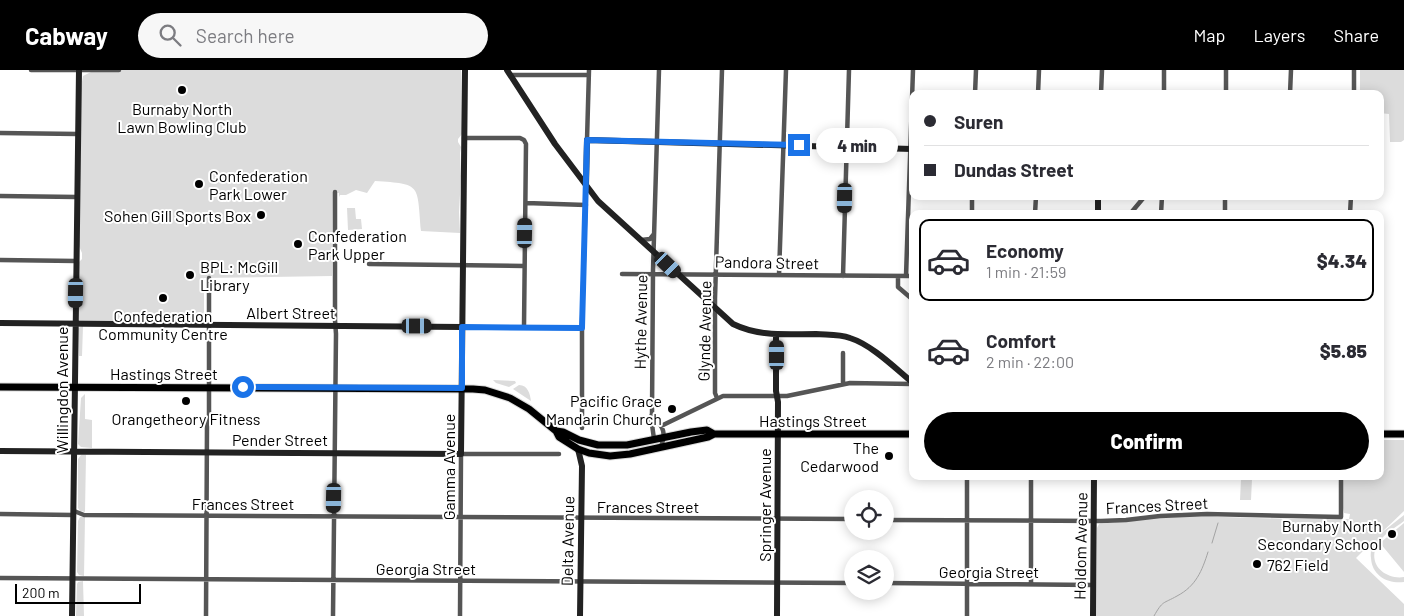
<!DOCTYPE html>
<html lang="en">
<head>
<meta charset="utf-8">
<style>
  :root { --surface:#fff; --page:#f7f7f7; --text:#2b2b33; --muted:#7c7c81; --line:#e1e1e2; --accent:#000 }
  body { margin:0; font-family:Barlow,sans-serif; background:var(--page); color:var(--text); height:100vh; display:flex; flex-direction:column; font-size:19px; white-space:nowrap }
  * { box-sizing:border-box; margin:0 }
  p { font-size:16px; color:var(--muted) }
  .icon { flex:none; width:28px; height:28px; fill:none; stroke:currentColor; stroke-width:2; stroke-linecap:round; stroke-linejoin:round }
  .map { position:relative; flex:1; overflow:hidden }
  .drawer { position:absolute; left:909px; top:140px; width:475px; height:270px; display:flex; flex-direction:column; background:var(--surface); border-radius:10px; box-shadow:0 2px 12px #0003 }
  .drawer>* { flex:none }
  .hud { position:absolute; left:909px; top:20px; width:475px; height:110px; border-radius:10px; box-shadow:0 2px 12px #0003; display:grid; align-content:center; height:110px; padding:0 15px; background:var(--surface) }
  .tools { position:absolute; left:844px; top:420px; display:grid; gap:10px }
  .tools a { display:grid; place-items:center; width:50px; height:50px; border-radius:50%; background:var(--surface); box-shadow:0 2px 12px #0003; font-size:25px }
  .scale { position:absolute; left:15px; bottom:12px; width:126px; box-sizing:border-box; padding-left:5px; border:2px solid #000; border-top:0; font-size:14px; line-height:18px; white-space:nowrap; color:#000; -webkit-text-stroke:4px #fff; paint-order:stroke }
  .end { position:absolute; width:22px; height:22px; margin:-11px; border:6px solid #1a73e8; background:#fff; box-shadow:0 0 0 2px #fff }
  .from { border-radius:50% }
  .bubble { position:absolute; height:35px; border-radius:18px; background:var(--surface); box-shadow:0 2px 12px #0003; font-size:16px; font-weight:800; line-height:35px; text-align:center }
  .car { position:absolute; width:15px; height:30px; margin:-15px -8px; border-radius:6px; box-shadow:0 0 4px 1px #0007; background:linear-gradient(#222 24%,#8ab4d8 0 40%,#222 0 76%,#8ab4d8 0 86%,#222 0) }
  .hud b { display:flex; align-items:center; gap:18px; height:48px; font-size:19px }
  .hud b+b { border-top:1px solid var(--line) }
  .hud i { width:12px; height:12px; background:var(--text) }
  ul { padding:9px 0 0; list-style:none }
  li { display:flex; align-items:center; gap:15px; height:82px; margin:0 10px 8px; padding:0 5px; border:2px solid transparent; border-radius:10px }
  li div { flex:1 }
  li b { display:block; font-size:19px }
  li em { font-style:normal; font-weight:800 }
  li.on { border-color:var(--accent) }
  li>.icon { width:45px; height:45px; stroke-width:1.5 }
  .button { display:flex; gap:10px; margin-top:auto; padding:10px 15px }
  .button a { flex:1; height:58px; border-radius:30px; background:var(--accent); color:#fff; font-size:20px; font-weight:800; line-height:58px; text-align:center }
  header { display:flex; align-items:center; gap:30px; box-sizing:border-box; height:70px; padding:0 25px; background:var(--accent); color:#fff }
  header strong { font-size:24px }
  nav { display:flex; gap:28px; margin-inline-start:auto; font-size:18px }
  .search { width:350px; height:45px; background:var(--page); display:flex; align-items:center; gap:12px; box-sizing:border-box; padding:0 18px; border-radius:28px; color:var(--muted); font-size:19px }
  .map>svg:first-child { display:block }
  .green { fill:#dcdcdc }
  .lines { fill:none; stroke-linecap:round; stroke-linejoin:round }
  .stream { stroke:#a3a3a3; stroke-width:1 }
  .primary-casing { stroke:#dbdbdb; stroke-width:9 }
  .street { stroke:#555; stroke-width:4.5 }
  .secondary { stroke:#222; stroke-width:6 }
  .primary { stroke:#000; stroke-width:7 }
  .route { stroke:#1a73e8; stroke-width:6 }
  .poi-dot { fill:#000; stroke:#fff; stroke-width:2 }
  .labels { text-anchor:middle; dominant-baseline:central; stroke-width:4; stroke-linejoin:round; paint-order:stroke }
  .poi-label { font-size:16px; fill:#000; stroke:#fff; text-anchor:start }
  .street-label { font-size:16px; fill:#000; stroke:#fff }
</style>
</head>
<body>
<header>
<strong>Cabway</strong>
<div class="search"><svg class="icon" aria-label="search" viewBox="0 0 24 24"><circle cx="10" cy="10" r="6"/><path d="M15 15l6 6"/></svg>Search here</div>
<nav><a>Map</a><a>Layers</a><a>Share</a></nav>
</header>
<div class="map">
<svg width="1404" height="546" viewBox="0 0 1404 546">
  <rect width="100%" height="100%" fill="#fff"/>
  <path class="green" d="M91,0H461L462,64L458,69V72L461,77L460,83L461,106L459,142L460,163L421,161C417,114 422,114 375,111L367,123L356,120L346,125H340L339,127V123L333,122L332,206L204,208V247L207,249L203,252L79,251V192L82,189V183L79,176L81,18L83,6L91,2Z
    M1360,0H1404V70L1401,72H1390L1389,44L1380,43V24H1360Z
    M347,138H355L356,149H361L362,159L348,160Z
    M83,256L82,286H79L78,258Z
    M493,310L515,311L516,313L509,317L496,313Z
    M519,315C528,315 530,324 531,331L513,319Z
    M85,324V349L92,350V378L81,377L78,374L81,328Z
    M1380,370H1404V441L1380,464L1404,445V451C1395,458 1382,465 1377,475C1367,495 1386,510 1404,507V512C1388,514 1372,506 1371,488C1370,483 1372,477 1372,472L1356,488L1404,534V546H1096L1097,458L1099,454L1162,447L1191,446L1292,449H1349L1350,444L1344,443L1343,438V406H1380Z
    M81,385H86L85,442L80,441L78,438V389Z
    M1241,409H1252L1251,430H1240Z
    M80,447H85L84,506L79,505L77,502L78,451Z
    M1404,453V502L1380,473Z
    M83,511L84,546H76L77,514L78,512Z"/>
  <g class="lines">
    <path class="stream" d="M1212,473L1218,453
      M1154,546C1163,530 1163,534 1177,526C1196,516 1202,501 1208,482"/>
    <defs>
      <path id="primary" d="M0,317L473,319L485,320L510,328L529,339L556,361L563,362L579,370L598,375H627L691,362L707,360L714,364
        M556,361L559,367L578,379L589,383L610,386L630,384L708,367L714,364H912
        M1380,364H1404"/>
    </defs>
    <use href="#primary" class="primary-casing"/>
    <path class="street" d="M31,0H119
      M510,5H589
      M975,24L976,0
      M1038,24L1039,0
      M1101,24L1102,0
      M1164,24V0
      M1226,24V0
      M1290,24L1291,0
      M1354,24V0
      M0,63L78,64
      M464,68H520L524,70L526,74L524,257
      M587,70L589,0
      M0,126L77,127
      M526,133L586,135
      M972,144V126
      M1035,144L1036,126
      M1130,144L1145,126
      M1161,144L1162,126
      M1225,144V126
      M1350,144L1351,126
      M641,170L650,169L654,164
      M0,190L76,191
      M369,194L524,196
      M622,204L912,206
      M779,205L786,0
      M843,206L849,0
      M898,206V217L912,229
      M906,206L913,0
      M462,257L582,258
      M843,314V283
      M717,328L715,323V229L722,0
      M652,344C662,357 667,360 661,377
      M661,356L723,326H787L850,313L912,314
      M582,358V253L586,117
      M654,369L651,347L652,344L653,200L659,0
      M74,441L84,445L852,449
      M0,444L73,445
      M885,450L1101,451L1126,450L1160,446L1207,444L1341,447V406
      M0,508L852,513
      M885,513L1093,515
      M1031,514V406
      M206,546L207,353L209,346V208
      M333,546L336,264L335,250V122
      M460,546L461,384H559
      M967,546V406"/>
    <path class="secondary" d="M507,0L555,74L598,131L733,254C760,267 786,264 816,264C827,265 839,264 850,268C872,275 895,298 912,312
      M586,115L587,70L912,79
      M1098,144V126
      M0,253L462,257
      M776,264V321L778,332L777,546
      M578,379L582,396L580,546
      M0,381L461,384L465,0
      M72,546L79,0
      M1093,546L1094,406"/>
    <use href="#primary" class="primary"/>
  </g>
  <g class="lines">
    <path class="route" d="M243,317L462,318V257L582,258L587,70L799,75"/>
  </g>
  <g class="poi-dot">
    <circle cx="182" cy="20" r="5"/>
    <circle cx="199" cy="114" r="5"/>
    <circle cx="261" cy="145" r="5"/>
    <circle cx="298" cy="174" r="5"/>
    <circle cx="190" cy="205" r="5"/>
    <circle cx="163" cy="228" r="5"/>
    <circle cx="186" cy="331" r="5"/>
    <circle cx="672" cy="339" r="5"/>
    <circle cx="889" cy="386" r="5"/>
    <circle cx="1392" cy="464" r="5"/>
    <circle cx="1257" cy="494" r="5"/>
  </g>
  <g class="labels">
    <g class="poi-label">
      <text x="182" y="38" text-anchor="middle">Burnaby North<tspan x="182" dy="18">Lawn Bowling Club</tspan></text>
      <text x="209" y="105">Confederation<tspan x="209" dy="18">Park Lower</tspan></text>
      <text x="251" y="145" text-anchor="end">Sohen Gill Sports Box</text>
      <text x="308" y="165">Confederation<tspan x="308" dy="18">Park Upper</tspan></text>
      <text x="200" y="196">BPL: McGill<tspan x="200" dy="18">Library</tspan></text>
      <text x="163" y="245" text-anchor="middle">Confederation<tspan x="163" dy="18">Community Centre</tspan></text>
      <text x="662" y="330" text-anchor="end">Pacific Grace<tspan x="662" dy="18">Mandarin Church</tspan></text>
      <text x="186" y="348" text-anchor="middle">Orangetheory Fitness</text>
      <text x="879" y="377" text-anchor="end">The<tspan x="879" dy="18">Cedarwood</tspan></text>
      <text x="1382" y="455" text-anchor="end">Burnaby North<tspan x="1382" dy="18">Secondary School</tspan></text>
      <text x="1267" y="494">762 Field</text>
    </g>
    <g class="street-label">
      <text transform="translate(767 192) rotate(1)">Pandora Street</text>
      <text x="291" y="242">Albert Street</text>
      <text transform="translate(640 252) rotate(-89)">Hythe Avenue</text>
      <text transform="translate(704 261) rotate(-89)">Glynde Avenue</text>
      <text x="164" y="303">Hastings Street</text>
      <text transform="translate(61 320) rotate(-90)">Willingdon Avenue</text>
      <text x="813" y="350">Hastings Street</text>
      <text x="280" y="369">Pender Street</text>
      <text transform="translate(448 397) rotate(-90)">Gamma Avenue</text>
      <text x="243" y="433">Frances Street</text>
      <text transform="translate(764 435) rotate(-90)">Springer Avenue</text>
      <text transform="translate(1157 435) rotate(-3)">Frances Street</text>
      <text x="648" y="436">Frances Street</text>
      <text transform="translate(567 471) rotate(-89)">Delta Avenue</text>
      <text transform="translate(1080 476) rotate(-89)">Holdom Avenue</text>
      <text x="426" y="498">Georgia Street</text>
      <text x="989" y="501">Georgia Street</text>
    </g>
  </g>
</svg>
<div class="tools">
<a><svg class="icon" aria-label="locate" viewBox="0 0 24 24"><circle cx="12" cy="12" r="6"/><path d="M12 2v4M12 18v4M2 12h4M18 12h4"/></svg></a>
<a><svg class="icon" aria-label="layers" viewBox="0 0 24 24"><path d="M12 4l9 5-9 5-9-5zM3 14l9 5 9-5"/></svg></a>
</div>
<div class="scale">200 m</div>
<i class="end from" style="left:243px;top:317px"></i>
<i class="end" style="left:799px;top:75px"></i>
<div class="bubble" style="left:816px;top:58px;width:82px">4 min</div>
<i class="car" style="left:845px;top:128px;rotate:181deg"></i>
<i class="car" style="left:525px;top:163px;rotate:1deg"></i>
<i class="car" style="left:668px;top:195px;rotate:134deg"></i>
<i class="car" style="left:76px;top:223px;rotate:181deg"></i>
<i class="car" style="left:417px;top:256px;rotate:90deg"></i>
<i class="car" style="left:777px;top:285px;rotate:0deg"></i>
<i class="car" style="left:334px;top:428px;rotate:181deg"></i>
<div class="hud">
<b><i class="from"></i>Suren</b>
<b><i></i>Dundas Street</b>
</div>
<section class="drawer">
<ul>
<li class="on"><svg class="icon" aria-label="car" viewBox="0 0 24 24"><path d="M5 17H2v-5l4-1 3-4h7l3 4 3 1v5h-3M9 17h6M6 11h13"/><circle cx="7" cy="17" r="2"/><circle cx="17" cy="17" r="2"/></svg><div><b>Economy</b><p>1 min · 21:59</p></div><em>$4.34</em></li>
<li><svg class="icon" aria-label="car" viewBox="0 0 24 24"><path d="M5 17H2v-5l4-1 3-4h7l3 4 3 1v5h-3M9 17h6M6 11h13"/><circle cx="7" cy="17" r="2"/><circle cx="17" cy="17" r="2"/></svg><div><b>Comfort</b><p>2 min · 22:00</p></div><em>$5.85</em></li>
</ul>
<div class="button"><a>Confirm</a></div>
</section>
</div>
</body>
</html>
